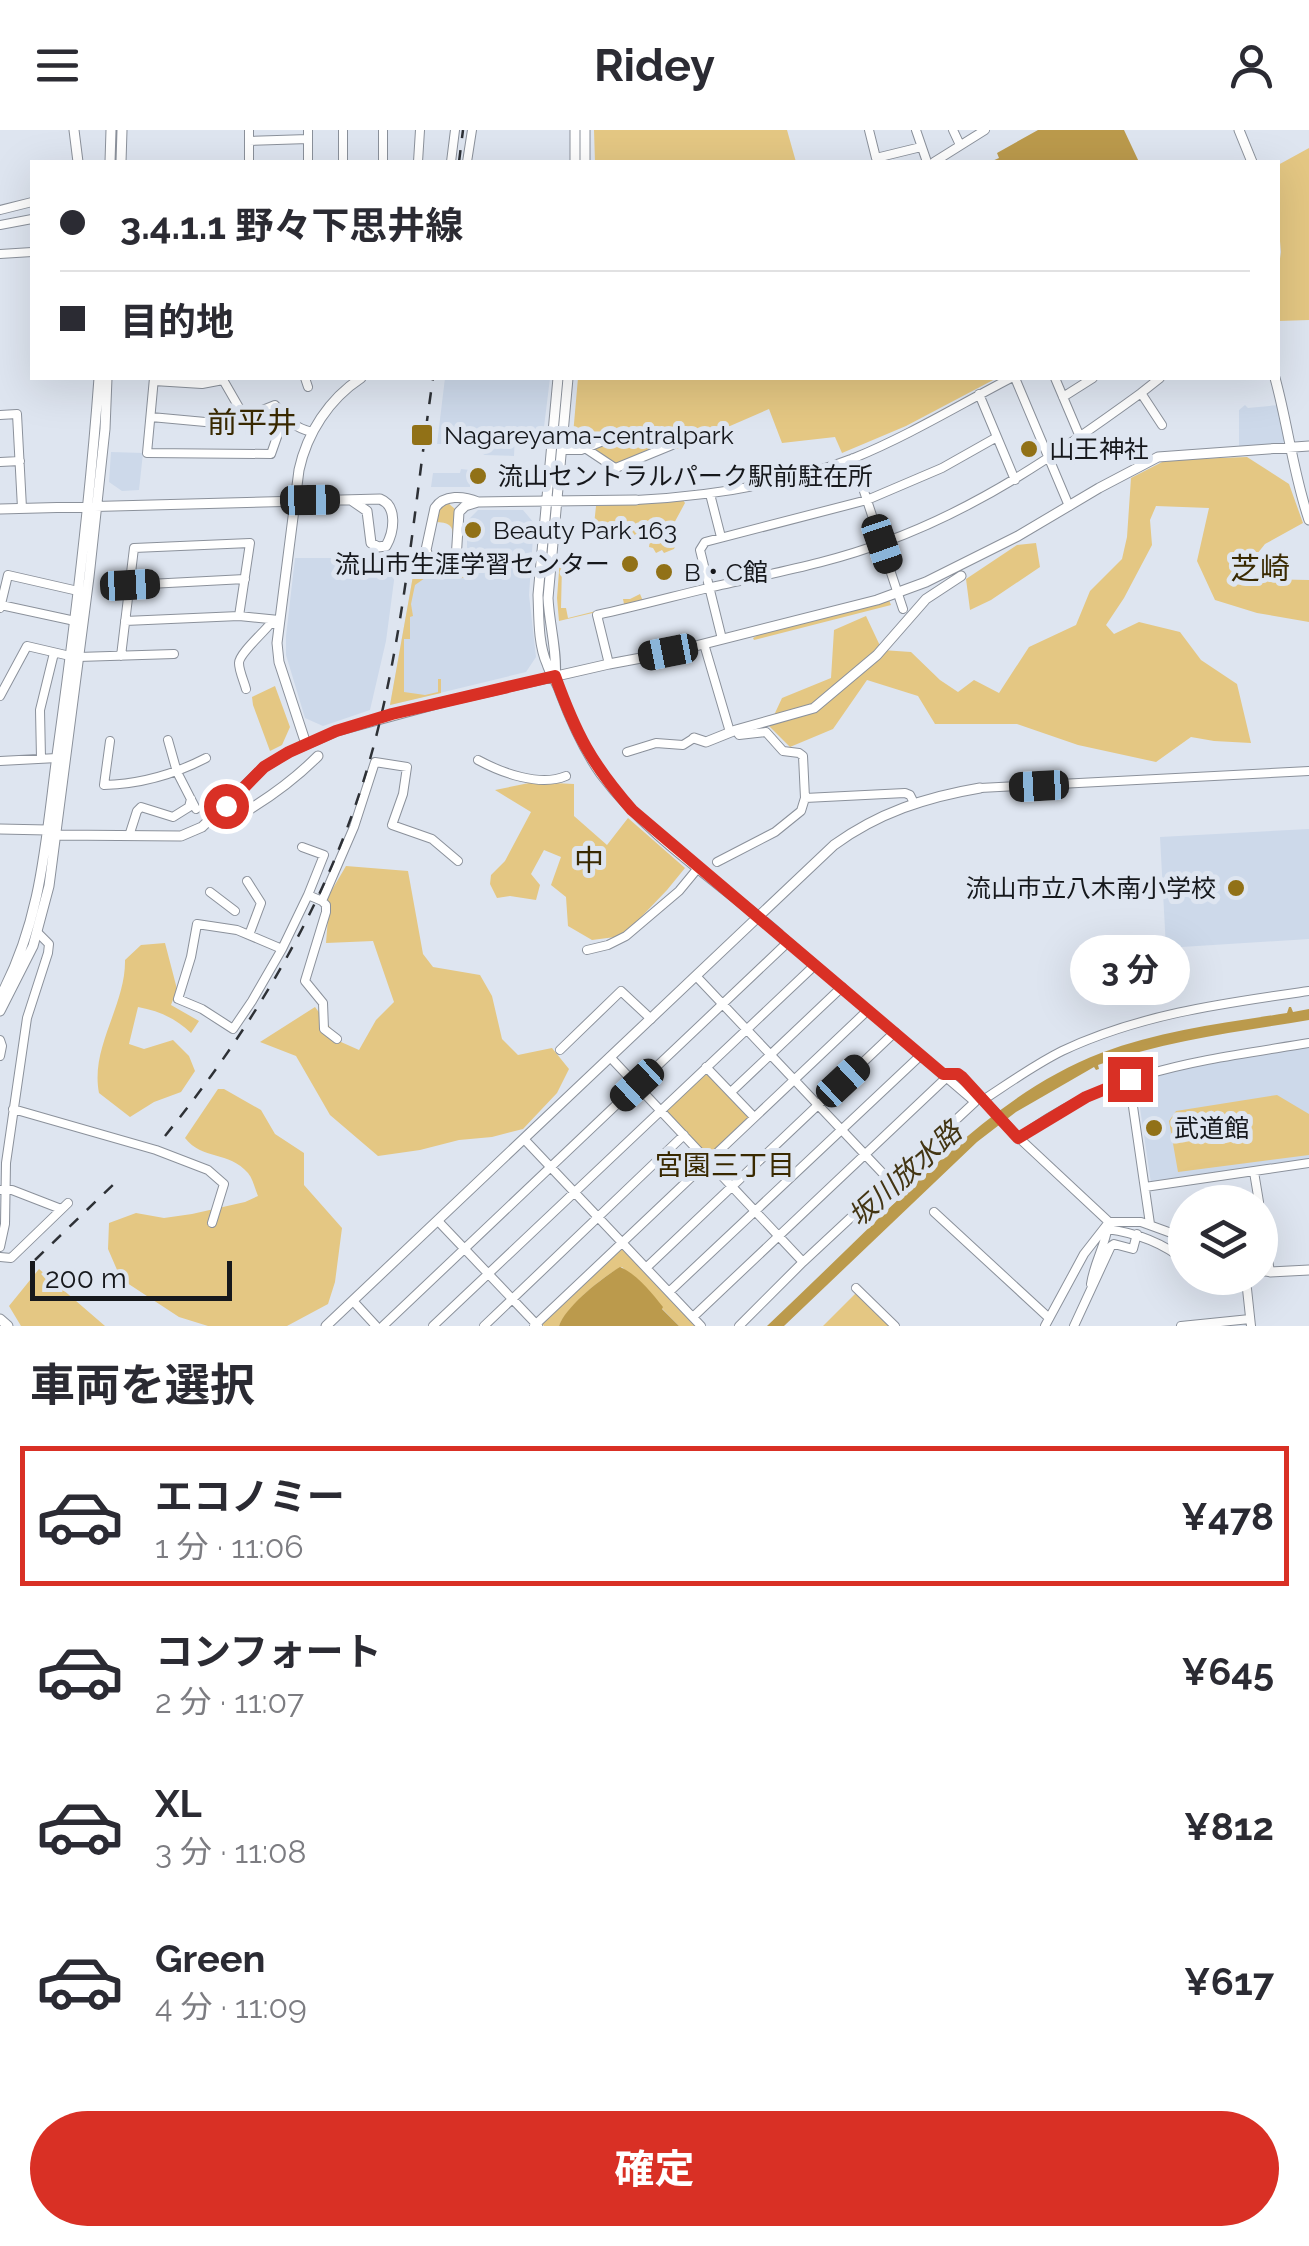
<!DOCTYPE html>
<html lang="ja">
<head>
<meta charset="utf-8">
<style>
  :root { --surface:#fff; --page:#f7f7f7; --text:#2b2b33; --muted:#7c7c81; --line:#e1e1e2; --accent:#d93025 }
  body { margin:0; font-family:Raleway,"Noto Sans JP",sans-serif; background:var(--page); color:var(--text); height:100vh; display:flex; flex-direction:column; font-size:38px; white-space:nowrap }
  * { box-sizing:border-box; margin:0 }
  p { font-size:32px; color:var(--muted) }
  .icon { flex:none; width:55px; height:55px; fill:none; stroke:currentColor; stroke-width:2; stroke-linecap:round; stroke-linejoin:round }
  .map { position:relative; height:1196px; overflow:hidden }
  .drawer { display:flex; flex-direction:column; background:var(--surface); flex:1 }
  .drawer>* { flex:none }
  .top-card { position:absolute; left:30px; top:30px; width:1250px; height:220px; border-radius:0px; box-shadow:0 10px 40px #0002; display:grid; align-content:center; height:220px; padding:0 30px; background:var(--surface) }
  .controls { position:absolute; left:1168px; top:1055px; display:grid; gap:20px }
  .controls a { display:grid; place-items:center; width:110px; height:110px; border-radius:50%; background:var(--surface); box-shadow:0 10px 40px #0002; font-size:50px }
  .scale { position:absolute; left:30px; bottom:25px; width:202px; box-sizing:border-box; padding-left:10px; border:5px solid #16181c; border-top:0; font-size:28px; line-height:35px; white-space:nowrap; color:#16181c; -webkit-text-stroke:8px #dee5f0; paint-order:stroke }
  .end { position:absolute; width:45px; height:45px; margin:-22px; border:12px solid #d93025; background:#fff; box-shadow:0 0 0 5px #fff }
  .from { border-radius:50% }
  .bubble { position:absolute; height:70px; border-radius:35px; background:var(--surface); box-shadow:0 10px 40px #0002; font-size:32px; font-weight:700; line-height:70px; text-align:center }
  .car { position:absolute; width:30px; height:60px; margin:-30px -15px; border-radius:12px; box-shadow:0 0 8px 2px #0007; background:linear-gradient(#222 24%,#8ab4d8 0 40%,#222 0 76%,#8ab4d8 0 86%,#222 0) }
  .top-card b { display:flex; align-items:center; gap:35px; height:95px; font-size:38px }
  .top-card b+b { border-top:2px solid var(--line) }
  .top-card i { width:25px; height:25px; background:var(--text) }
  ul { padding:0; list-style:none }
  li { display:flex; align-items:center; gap:30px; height:140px; margin:0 20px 15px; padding:0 10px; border:5px solid transparent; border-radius:0px }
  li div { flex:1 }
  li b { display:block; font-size:38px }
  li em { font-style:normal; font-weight:700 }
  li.current { border-color:var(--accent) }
  li>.icon { width:90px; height:90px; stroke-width:1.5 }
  h2 { padding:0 30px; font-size:45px; line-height:120px }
  .cta { display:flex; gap:20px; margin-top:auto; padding:20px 30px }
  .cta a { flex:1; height:115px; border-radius:60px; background:var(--accent); color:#fff; font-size:40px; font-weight:700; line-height:115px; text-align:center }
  header { display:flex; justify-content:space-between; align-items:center; height:130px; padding:0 30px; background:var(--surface); font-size:45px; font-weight:700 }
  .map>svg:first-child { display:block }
  .built { fill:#cdd9ea }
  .green { fill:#e4c783 }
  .water { fill:#bb9a4c }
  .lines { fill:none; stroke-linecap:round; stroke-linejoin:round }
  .minor-casing { stroke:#8b919b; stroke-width:10 }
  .tertiary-casing { stroke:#8b919b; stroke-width:11 }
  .minor { stroke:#fff; stroke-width:8 }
  .tertiary { stroke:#fff; stroke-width:9 }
  .rail { stroke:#2e3136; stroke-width:2.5; stroke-dasharray:12 12; stroke-linecap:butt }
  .route { stroke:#d93025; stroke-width:12 }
  .poi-dot { fill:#917117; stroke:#dee5f0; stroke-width:4 }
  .labels { text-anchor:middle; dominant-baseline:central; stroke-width:10; stroke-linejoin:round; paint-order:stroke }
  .poi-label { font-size:25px; fill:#16181c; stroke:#dee5f0; text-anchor:start }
  .neighbourhood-label { font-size:28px; fill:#392900; stroke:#dee5f0 }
  .water-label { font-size:28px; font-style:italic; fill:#433513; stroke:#dee5f0 }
  .quarter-label { font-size:30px; fill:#392900; stroke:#dee5f0 }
</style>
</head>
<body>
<header><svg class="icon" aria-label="menu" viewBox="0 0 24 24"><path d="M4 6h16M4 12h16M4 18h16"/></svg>Ridey<svg class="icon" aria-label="person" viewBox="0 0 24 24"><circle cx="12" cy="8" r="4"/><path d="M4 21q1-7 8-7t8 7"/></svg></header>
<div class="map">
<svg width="1309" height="1196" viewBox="0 0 1309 1196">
  <rect width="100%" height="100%" fill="#dee5f0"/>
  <path class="built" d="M445,248H550L543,305H515L514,326L485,325L464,314H437Z
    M1245,275L1248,278L1279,275L1286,309L1282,314L1239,317V280Z
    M111,322L143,323L139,360L122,361L109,352Z
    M461,339L470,340V357H431L433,343H460Z
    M478,380H523L534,393L529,465L536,527L526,542L390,575L413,446L467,445V391Z
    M295,428H397L386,511L370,580L323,596L305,588L286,525V506Z
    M1309,699V809L1166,818L1160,707Z
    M1309,916V1030L1151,1053L1136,951L1204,934Z"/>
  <path class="green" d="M594,0H787L796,32H595Z
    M1309,18V190L1278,191V142L1281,122L1278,89V35Z
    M578,248H997L906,296L842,323L835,307L782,313L769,279L677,319L671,310L616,334L572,316Z
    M1247,327L1289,354L1303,393L1265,414L1249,434L1259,449L1309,450V492L1257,483L1215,470L1197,431L1209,378L1156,376L1150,390L1152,415L1124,468L1106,495L1114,504L1139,492L1180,502L1201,530L1237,554L1251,613L1214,611L1191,607L1156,632L1078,615L1017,594H935L918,566L867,550L833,599L790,617L769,596L782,568L831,548L834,500L866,486L882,520L911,522L940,550L958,562L974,550L999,563L1029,517L1076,495L1090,461L1122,429L1127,407L1131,348L1166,330Z
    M683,370L685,373L666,408L676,414L674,419L664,423L662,420L656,423L653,418L649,417L650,410L594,395L596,376Z
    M444,373H448L455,379C455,396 461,422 443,430L433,425H445L452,418C453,400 456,392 434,392L439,378Z
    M1036,413L1040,437L991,470L970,480L966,449L1017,415Z
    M560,428L572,431L573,434L562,435L561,478H566L568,488L624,474L623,469H630L640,464L643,471L559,491L557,468Z
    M468,435H494L496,439L494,437L471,438L467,448H425L415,455L411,474L413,486L410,487V509H404V562L425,565L438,562V549H441V563L390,575L413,446L467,445Z
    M889,470L891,475L754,510L753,508L760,504Z
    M275,556L290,597L282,615L270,621L253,575L252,567Z
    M534,652L574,654V686L607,715L628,688L685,738L667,760L623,806L592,810L568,796L566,767L551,755L561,727L544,720L531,744L540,755L536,770L510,766L497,768L490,754L491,745L505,731L531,682L495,660Z
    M346,736L408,741L423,824L433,837L480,845L492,866L502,909L518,925L552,918L569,939L557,963L523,999L492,1007L459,1010L420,1020L378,1026L330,985L296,926L260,912L315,877L341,912L359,920L376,890L394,872L373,811L326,813L329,775L326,770Z
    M165,813L177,859L171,875L199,891L191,903C175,888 159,881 138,877L129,914L144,919L173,910L189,926L195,941L181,962L154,972L130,987L99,963C90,917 126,875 125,830L141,815Z
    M705,943H708L748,985V989L709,1025H706L666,983V979Z
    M218,959H224L261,980L275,1004L304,1023V1055L342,1098L335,1152L328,1174L287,1196H208L179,1187L121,1149L108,1119L109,1093L136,1083L164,1088L192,1084L245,1072L258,1066C255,1059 253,1049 248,1043C229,1021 202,1030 185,1008Z
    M1277,965L1309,984V1025L1178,1042L1169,991L1176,981Z
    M621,1118L624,1119L698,1196H679L622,1137C602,1146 567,1177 559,1196H544L542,1194Z
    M39,1139L105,1196H21L9,1176Z
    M856,1163L889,1196H823Z"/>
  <path class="water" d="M1038,0H1124L1139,32H990L999,28L997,23Z
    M1289,877H1291L1293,882L1309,879V890C1238,902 1167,910 1098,935L1099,939L1096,940L1094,937L1016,982L977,1012L784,1196H767C806,1159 844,1122 882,1085C948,1022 1015,956 1101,923C1162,900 1224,893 1287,883Z
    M620,1137C637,1144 651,1162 663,1177L662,1179L679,1196H559C566,1176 602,1148 620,1137Z"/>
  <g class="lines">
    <defs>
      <path id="minor" d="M308,0V32
        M343,0V32
        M383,0V32
        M869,0L876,28L921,17
        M916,0L927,32
        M953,0L960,15
        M249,11L308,9
        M249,32V0
        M418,32L420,0
        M451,32L455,0
        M467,32L472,0
        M934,32L985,0
        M0,80L32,72
        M0,95L32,89
        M0,124L32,122
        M154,248L147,323L271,324L278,304L287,290
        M222,248L245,288
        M305,248L308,257
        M1015,248L1069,376
        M1055,248L1080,307
        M154,251L202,254L223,250
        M1141,263L1160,248
        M1063,267L1093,248
        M0,285L17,284L22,378
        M151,287L227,294L275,275C285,289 295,298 312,302
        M997,307L1015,350
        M585,318L615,338
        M561,320H581L603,311
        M853,328L903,479
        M0,332L20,331
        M611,340L672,315
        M710,364L721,407
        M636,370C710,366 784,355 854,328C908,306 959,275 1011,248
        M130,455L245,449
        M1,475L75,491
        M0,478L8,445L78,461
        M125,491L239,486L279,490
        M722,509L700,420L705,412L867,370L942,338L997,307L979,264
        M704,514L730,602
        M121,526L134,418L250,413L239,486
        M78,527L174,524
        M609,534L597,485C634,477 671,467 708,458C767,444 828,434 885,412C979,378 1060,322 1141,263L1162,295
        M246,559C244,551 239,541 239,533C239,524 263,503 270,494H278
        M0,566L27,516L70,526
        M168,610L177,642L196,679
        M110,611L104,655C141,654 173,645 206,628
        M627,622L656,613L683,615L694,608
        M41,628L40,580L54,523
        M478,630C502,643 540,657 566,646
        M0,631L57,628
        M980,658L1309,641
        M805,668L905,663L910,665L914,673
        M129,706L137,681L141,677L173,687L189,677L191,669
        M302,717L324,725L308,765
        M717,732L775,702L801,681L805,668L803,626L799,623L783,621L766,602L739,605L736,600
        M247,751L261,773L249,805
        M210,762L235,781
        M282,819L252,871L233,899L202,879L178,869L191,827L197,794L237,800L282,819L308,765L322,771
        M587,820L608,815L626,806L679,761L698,738
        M696,846L891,1052
        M337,909L324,899L323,873L305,851L326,782V775L322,771L354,697L375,632L407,637L403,664L392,695L432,709L458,731
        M0,910L2,916L0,926
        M560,920L621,861L651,889
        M610,927L803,1132
        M706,937L754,987
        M943,944H958L962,947L1019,1008L1109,1092
        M1129,949L1150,1094
        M731,962L842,857
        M983,970C1009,953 1034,935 1062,921C1140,884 1225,873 1309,861
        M13,979L156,1020L208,1040L224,1054L212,1093
        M1019,1008C1111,939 1200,931 1309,913
        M524,1009L701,1196
        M1254,1042L1259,1072
        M1145,1057L1309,1033
        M0,1060H12L61,1079
        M1260,1080L1270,1142L1260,1141
        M934,1082L1049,1188
        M438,1091L538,1196
        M1107,1099C1137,1103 1162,1112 1185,1131
        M0,1117L5,1094L6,1033L27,888L48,823L49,814L37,802
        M0,1127L11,1128L68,1073
        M647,1137L895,902
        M1091,1154C1094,1133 1105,1116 1108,1096
        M856,1158L895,1196
        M1247,1159L1251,1196
        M669,1162L921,925
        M353,1171L376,1196
        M693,1187L947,947
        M383,1196L788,812
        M433,1196L815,835
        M484,1196L684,1005
        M534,1196L868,880
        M739,1196L803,1132L975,972L779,804
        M1045,1196L1084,1124L1109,1092H1141L1185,1108
        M1074,1196L1111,1116L1114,1114L1133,1119L1137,1104
        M1181,1196L1250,1189"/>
      <path id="tertiary" d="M74,0L78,32
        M575,0V32
        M1239,0L1252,32
        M110,32L111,0
        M121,32L122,0
        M585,32V0
        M558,248L538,465C539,487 538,514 547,534C550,544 557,552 560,562C571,591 583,619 601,644C649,708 719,752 779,804
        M1275,248C1288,295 1293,343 1309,390
        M478,372L465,376L459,382L456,430C449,437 438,436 430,431L426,420L435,378C444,364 464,366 478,372L636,370
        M0,379L380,369C398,376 394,402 386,416L378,417L371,413L367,381L351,370
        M555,547C558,525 549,493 548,468L568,248
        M694,608L706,612L736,600L814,578L877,525L926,469L961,446
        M306,614L279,532L277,513L299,340C307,303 329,269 361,248
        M212,688L222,695C258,676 289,655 318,626
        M0,699L47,700L56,705L181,706L202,697L264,637L289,622L337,601L448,571L609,534L668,523L877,470L926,452L1018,406L1099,358L1158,327L1309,316
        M0,867C43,788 46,705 58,618C75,495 90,371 99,248
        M0,881L33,816L49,756L89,447L105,299L107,248
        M1270,1142L1309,1140
        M0,1189L8,1196
        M326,1196L834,715C878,683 926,667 980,658"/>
    </defs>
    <use href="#minor" class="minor-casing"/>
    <use href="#tertiary" class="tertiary-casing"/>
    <use href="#minor" class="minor"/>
    <use href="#tertiary" class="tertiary"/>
    <path class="rail" d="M459,32L463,0
      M165,1006C262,886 341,750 378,599C406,486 416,363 433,248
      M35,1130L119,1049"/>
  </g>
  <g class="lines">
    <path class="route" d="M226,676L264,637L289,622L336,601L392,584L555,546C576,604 591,633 632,680L943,944H958L962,947L1018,1008L1086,967L1130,949"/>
  </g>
  <g class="poi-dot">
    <rect x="410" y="293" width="24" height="24" rx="5"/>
    <circle cx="1029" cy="319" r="10"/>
    <circle cx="478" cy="346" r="10"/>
    <circle cx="473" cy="400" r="10"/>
    <circle cx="630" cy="434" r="10"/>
    <circle cx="664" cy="442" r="10"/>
    <circle cx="1236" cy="758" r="10"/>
    <circle cx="1154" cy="998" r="10"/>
  </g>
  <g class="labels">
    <g class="poi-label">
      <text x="444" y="305">Nagareyama-centralpark</text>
      <text x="1049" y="319">山王神社</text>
      <text x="498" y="346">流山セントラルパーク駅前駐在所</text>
      <text x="493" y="400">Beauty Park 163</text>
      <text x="610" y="434" text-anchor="end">流山市生涯学習センター</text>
      <text x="684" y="442">B・C館</text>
      <text x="1216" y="758" text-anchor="end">流山市立八木南小学校</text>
      <text x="1174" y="998">武道館</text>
    </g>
    <g class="neighbourhood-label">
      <text x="725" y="1035">宮園三丁目</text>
    </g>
    <g class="water-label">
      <text transform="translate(905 1044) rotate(-42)">坂川放水路</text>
    </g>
    <g class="quarter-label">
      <text x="252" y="292">前平井</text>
      <text x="1260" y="438">芝崎</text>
      <text x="589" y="730">中</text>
    </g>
  </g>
</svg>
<div class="controls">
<a><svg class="icon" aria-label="layers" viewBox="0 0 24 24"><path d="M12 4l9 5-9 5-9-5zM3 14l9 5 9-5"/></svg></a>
</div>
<div class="scale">200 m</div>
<i class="end from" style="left:226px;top:676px"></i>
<i class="end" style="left:1130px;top:949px"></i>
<div class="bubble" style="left:1070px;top:805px;width:120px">3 分</div>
<i class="car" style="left:310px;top:370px;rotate:89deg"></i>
<i class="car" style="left:882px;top:414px;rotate:161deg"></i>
<i class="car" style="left:130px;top:455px;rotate:87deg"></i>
<i class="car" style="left:668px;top:522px;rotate:259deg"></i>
<i class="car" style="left:1039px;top:656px;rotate:267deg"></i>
<i class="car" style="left:843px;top:951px;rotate:47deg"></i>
<i class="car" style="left:637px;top:955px;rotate:227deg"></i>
<div class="top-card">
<b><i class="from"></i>3.4.1.1 野々下思井線</b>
<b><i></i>目的地</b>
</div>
</div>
<section class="drawer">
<h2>車両を選択</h2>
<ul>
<li class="current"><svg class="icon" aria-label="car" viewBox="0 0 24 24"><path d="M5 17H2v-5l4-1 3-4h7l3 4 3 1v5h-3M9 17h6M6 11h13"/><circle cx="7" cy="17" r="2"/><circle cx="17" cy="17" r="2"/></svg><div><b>エコノミー</b><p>1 分 · 11:06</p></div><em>¥478</em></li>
<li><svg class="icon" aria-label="car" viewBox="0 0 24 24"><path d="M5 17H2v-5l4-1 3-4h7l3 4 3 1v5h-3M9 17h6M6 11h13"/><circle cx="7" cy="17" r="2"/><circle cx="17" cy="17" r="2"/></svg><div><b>コンフォート</b><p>2 分 · 11:07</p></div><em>¥645</em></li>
<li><svg class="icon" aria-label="car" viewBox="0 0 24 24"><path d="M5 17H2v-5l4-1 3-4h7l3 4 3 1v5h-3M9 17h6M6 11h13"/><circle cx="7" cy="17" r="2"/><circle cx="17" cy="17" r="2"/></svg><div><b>XL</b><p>3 分 · 11:08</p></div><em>¥812</em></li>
<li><svg class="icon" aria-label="car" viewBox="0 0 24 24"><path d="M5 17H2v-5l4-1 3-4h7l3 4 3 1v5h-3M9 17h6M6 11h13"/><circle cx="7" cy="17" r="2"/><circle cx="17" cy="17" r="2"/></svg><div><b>Green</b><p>4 分 · 11:09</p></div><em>¥617</em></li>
</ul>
<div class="cta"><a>確定</a></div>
</section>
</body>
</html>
